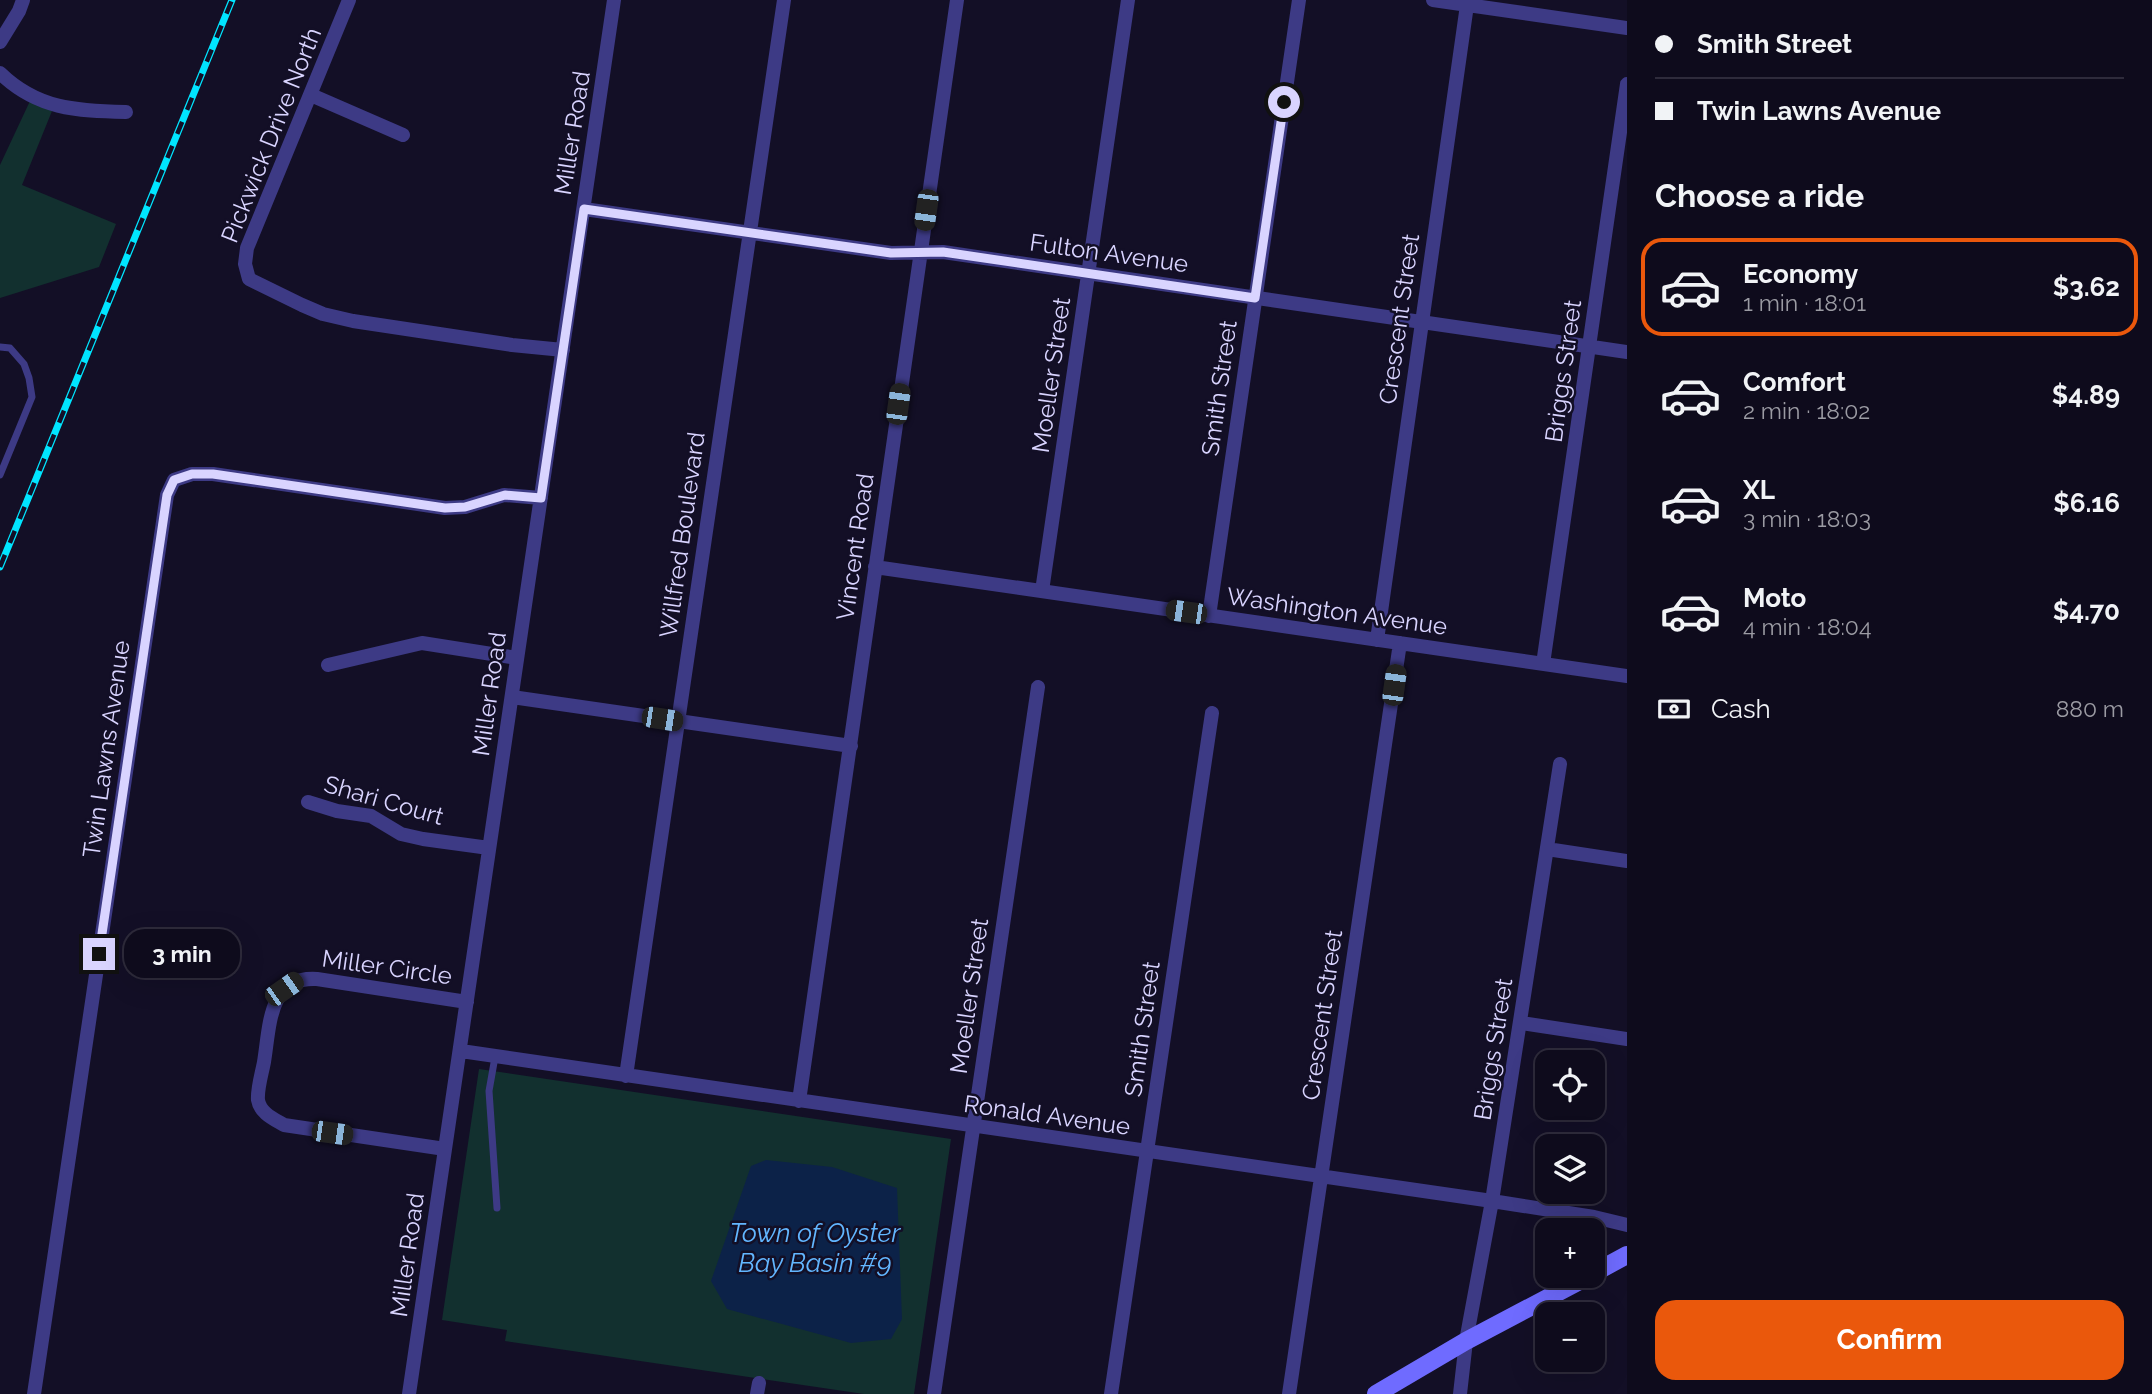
<!DOCTYPE html>
<html lang="en">
<head>
<meta charset="utf-8">
<style>
  :root { --surface:#0e0b1c; --page:#171425; --text:#f1f3f6; --muted:#9b9ba3; --line:#2e2b3b; --accent:#ea580c }
  body { margin:0; font-family:Raleway,sans-serif; background:var(--page); color:var(--text); height:100vh; display:flex; flex-direction:column; font-size:26px; white-space:nowrap }
  * { box-sizing:border-box; margin:0 }
  p { font-size:23px; color:var(--muted) }
  .icon { flex:none; width:38px; height:38px; fill:none; stroke:currentColor; stroke-width:2; stroke-linecap:round; stroke-linejoin:round }
  .map { position:relative; flex:1; overflow:hidden }
  .side { display:flex; flex-direction:column; background:var(--surface); width:525px }
  .side>* { flex:none }
  .guide { display:grid; align-content:center; height:154px; padding:0 28px; background:var(--surface) }
  .controls { position:absolute; left:1535px; top:1050px; display:grid; gap:14px }
  .controls a { display:grid; place-items:center; width:70px; height:70px; border-radius:14px; background:var(--surface); box-shadow:0 7px 28px #0002,0 0 0 2px var(--line); font-size:35px }
  .end { position:absolute; width:32px; height:32px; margin:-16px; border:9px solid #d9d4ff; background:#111; box-shadow:0 0 0 4px #111 }
  .from { border-radius:50% }
  .bubble { position:absolute; height:49px; border-radius:21px; background:var(--surface); box-shadow:0 7px 28px #0002,0 0 0 2px var(--line); font-size:23px; font-weight:700; line-height:49px; text-align:center }
  .car { position:absolute; width:21px; height:42px; margin:-21px -10px; border-radius:9px; box-shadow:0 0 5px 2px #0007; background:linear-gradient(#222 24%,#8ab4d8 0 40%,#222 0 76%,#8ab4d8 0 86%,#222 0) }
  .guide b { display:flex; align-items:center; gap:24px; height:66px; font-size:26px }
  .guide b+b { border-top:2px solid var(--line) }
  .guide i { width:18px; height:18px; background:var(--text) }
  ul { padding:0; list-style:none }
  li { display:flex; align-items:center; gap:21px; height:98px; margin:0 14px 10px; padding:0 14px; border:4px solid transparent; border-radius:21px }
  li div { flex:1 }
  li b { display:block; font-size:26px }
  li em { font-style:normal; font-weight:700 }
  li.selected { border-color:var(--accent) }
  li>.icon { width:63px; height:63px; stroke-width:1.5 }
  h2 { padding:0 28px; font-size:32px; line-height:84px }
  .pay { display:flex; align-items:center; gap:18px; height:77px; padding:0 28px; font-size:26px }
  .pay p { margin-inline-start:auto }
  .primary-button { display:flex; gap:14px; margin-top:auto; padding:14px 28px }
  .primary-button a { flex:1; height:80px; border-radius:21px; background:var(--accent); color:#fff; font-size:28px; font-weight:700; line-height:80px; text-align:center }
  main { display:flex; flex:1; min-height:0 }
  .map>svg:first-child { display:block }
  .green { fill:#12302f }
  .water { fill:#0c2248 }
  .lines { fill:none; stroke-linecap:round; stroke-linejoin:round }
  .service { stroke:#3d3a85; stroke-width:7 }
  .minor { stroke:#3d3a85; stroke-width:14 }
  .secondary { stroke:#6f6bff; stroke-width:18 }
  .rail-casing { stroke:#00e5ff; stroke-width:7 }
  .rail { stroke:#130f26; stroke-width:4.5; stroke-dasharray:13; stroke-linecap:butt }
  .route { stroke:#d9d4ff; stroke-width:9 }
  .labels { text-anchor:middle; dominant-baseline:central; stroke-width:5; stroke-linejoin:round; paint-order:stroke }
  .street-label { font-size:24px; fill:#d9d4ff; stroke:#130f26 }
  .water-label { font-size:26px; font-style:italic; fill:#62b6ff; stroke:#130f26 }
</style>
</head>
<body>
<main>
<div class="map">
<svg width="1627" height="1394" viewBox="0 0 1627 1394">
  <rect width="100%" height="100%" fill="#130f26"/>
  <path class="green" d="M30,101L52,111L22,185L116,224L99,267L0,298V165Z
    M479,1069L951,1139L914,1394H864L505,1341L507,1330L442,1320Z"/>
  <path class="water" d="M766,1160L832,1167L897,1188L902,1319L891,1339L851,1343L727,1309L711,1281L751,1166Z"/>
  <g class="lines">
    <path class="service" d="M0,347L10,348L24,364L29,378L32,397L0,475
      M495,1057L489,1091L497,1208"/>
    <path class="minor" d="M349,0L247,248L245,264L249,279L302,305L323,314L353,321L512,345L563,350
      M1433,0L1627,28
      M0,42L19,11L23,0
      M0,73C37,109 76,111 126,112
      M311,95L403,135
      M584,209L891,253L943,252L1627,352
      M875,567L1627,676
      M1042,591L1128,0
      M1209,616L1299,0
      M1377,640L1467,5
      M1543,664L1627,84
      M328,665L422,643L517,658
      M512,697L851,746
      M308,802L337,811L371,816L401,834L423,839L489,848
      M1547,849L1627,861
      M1521,1023L1627,1039
      M461,1051L1492,1201L1594,1217L1627,1225
      M626,1076L784,0
      M799,1101L957,0
      M445,1149L284,1125C274,1119 260,1113 258,1100C257,1089 262,1073 264,1062C270,1026 268,976 317,979L467,1002
      M34,1394L164,515L167,495L174,480L192,474H213L445,508L465,507L504,495L541,498
      M409,1394L614,0
      M757,1394L759,1383
      M934,1394L1038,687
      M1111,1394L1212,713
      M1289,1394L1400,643
      M1460,1394L1466,1341L1492,1201L1560,764"/>
    <path class="secondary" d="M1592,1274L1627,1255
      M1376,1394L1466,1341L1589,1276"/>
    <defs>
      <path id="rail" d="M0,567L232,0"/>
    </defs>
    <use href="#rail" class="rail-casing"/>
    <use href="#rail" class="rail"/>
  </g>
  <g class="lines">
    <path class="route" d="M99,954L167,495L174,480L192,474H213L445,508L465,507L505,495L541,498L584,209L891,253L943,252L1255,298L1284,102"/>
  </g>
  <g class="labels">
    <g class="street-label">
      <text transform="translate(572 133) rotate(-81)">Miller Road</text>
      <text transform="translate(271 135) rotate(-68)">Pickwick Drive North</text>
      <text transform="translate(1109 253) rotate(8)">Fulton Avenue</text>
      <text transform="translate(1399 319) rotate(-82)">Crescent Street</text>
      <text transform="translate(1563 371) rotate(-82)">Briggs Street</text>
      <text transform="translate(1051 375) rotate(-82)">Moeller Street</text>
      <text transform="translate(1219 388) rotate(-82)">Smith Street</text>
      <text transform="translate(682 535) rotate(-82)">Willfred Boulevard</text>
      <text transform="translate(855 547) rotate(-82)">Vincent Road</text>
      <text transform="translate(1337 611) rotate(8)">Washington Avenue</text>
      <text transform="translate(489 694) rotate(-82)">Miller Road</text>
      <text transform="translate(106 749) rotate(-82)">Twin Lawns Avenue</text>
      <text transform="translate(384 800) rotate(16)">Shari Court</text>
      <text transform="translate(387 967) rotate(8)">Miller Circle</text>
      <text transform="translate(969 996) rotate(-82)">Moeller Street</text>
      <text transform="translate(1322 1015) rotate(-82)">Crescent Street</text>
      <text transform="translate(1142 1029) rotate(-82)">Smith Street</text>
      <text transform="translate(1493 1049) rotate(-81)">Briggs Street</text>
      <text transform="translate(1047 1115) rotate(8)">Ronald Avenue</text>
      <text transform="translate(407 1255) rotate(-82)">Miller Road</text>
    </g>
    <g class="water-label">
      <text x="815" y="1233">Town of Oyster<tspan x="815" dy="30">Bay Basin #9</tspan></text>
    </g>
  </g>
</svg>
<div class="controls">
<a><svg class="icon" aria-label="locate" viewBox="0 0 24 24"><circle cx="12" cy="12" r="6"/><path d="M12 2v4M12 18v4M2 12h4M18 12h4"/></svg></a>
<a><svg class="icon" aria-label="layers" viewBox="0 0 24 24"><path d="M12 4l9 5-9 5-9-5zM3 14l9 5 9-5"/></svg></a>
<a>+</a>
<a>−</a>
</div>
<i class="end from" style="left:1284px;top:102px"></i>
<i class="end" style="left:99px;top:954px"></i>
<div class="bubble" style="left:124px;top:929px;width:116px">3 min</div>
<i class="car" style="left:926px;top:210px;rotate:188deg"></i>
<i class="car" style="left:898px;top:404px;rotate:8deg"></i>
<i class="car" style="left:1186px;top:612px;rotate:278deg"></i>
<i class="car" style="left:1394px;top:685px;rotate:8deg"></i>
<i class="car" style="left:662px;top:719px;rotate:99deg"></i>
<i class="car" style="left:284px;top:989px;rotate:55deg"></i>
<i class="car" style="left:332px;top:1133px;rotate:98deg"></i>
</div>
<section class="side">
<div class="guide">
<b><i class="from"></i>Smith Street</b>
<b><i></i>Twin Lawns Avenue</b>
</div>
<h2>Choose a ride</h2>
<ul>
<li class="selected"><svg class="icon" aria-label="car" viewBox="0 0 24 24"><path d="M5 17H2v-5l4-1 3-4h7l3 4 3 1v5h-3M9 17h6M6 11h13"/><circle cx="7" cy="17" r="2"/><circle cx="17" cy="17" r="2"/></svg><div><b>Economy</b><p>1 min · 18:01</p></div><em>$3.62</em></li>
<li><svg class="icon" aria-label="car" viewBox="0 0 24 24"><path d="M5 17H2v-5l4-1 3-4h7l3 4 3 1v5h-3M9 17h6M6 11h13"/><circle cx="7" cy="17" r="2"/><circle cx="17" cy="17" r="2"/></svg><div><b>Comfort</b><p>2 min · 18:02</p></div><em>$4.89</em></li>
<li><svg class="icon" aria-label="car" viewBox="0 0 24 24"><path d="M5 17H2v-5l4-1 3-4h7l3 4 3 1v5h-3M9 17h6M6 11h13"/><circle cx="7" cy="17" r="2"/><circle cx="17" cy="17" r="2"/></svg><div><b>XL</b><p>3 min · 18:03</p></div><em>$6.16</em></li>
<li><svg class="icon" aria-label="car" viewBox="0 0 24 24"><path d="M5 17H2v-5l4-1 3-4h7l3 4 3 1v5h-3M9 17h6M6 11h13"/><circle cx="7" cy="17" r="2"/><circle cx="17" cy="17" r="2"/></svg><div><b>Moto</b><p>4 min · 18:04</p></div><em>$4.70</em></li>
</ul>
<div class="pay"><svg class="icon" aria-label="cash" viewBox="0 0 24 24"><path d="M3 7h18v10H3z"/><circle cx="12" cy="12" r="2"/></svg>Cash<p>880 m</p></div>
<div class="primary-button"><a>Confirm</a></div>
</section>
</main>
</body>
</html>
